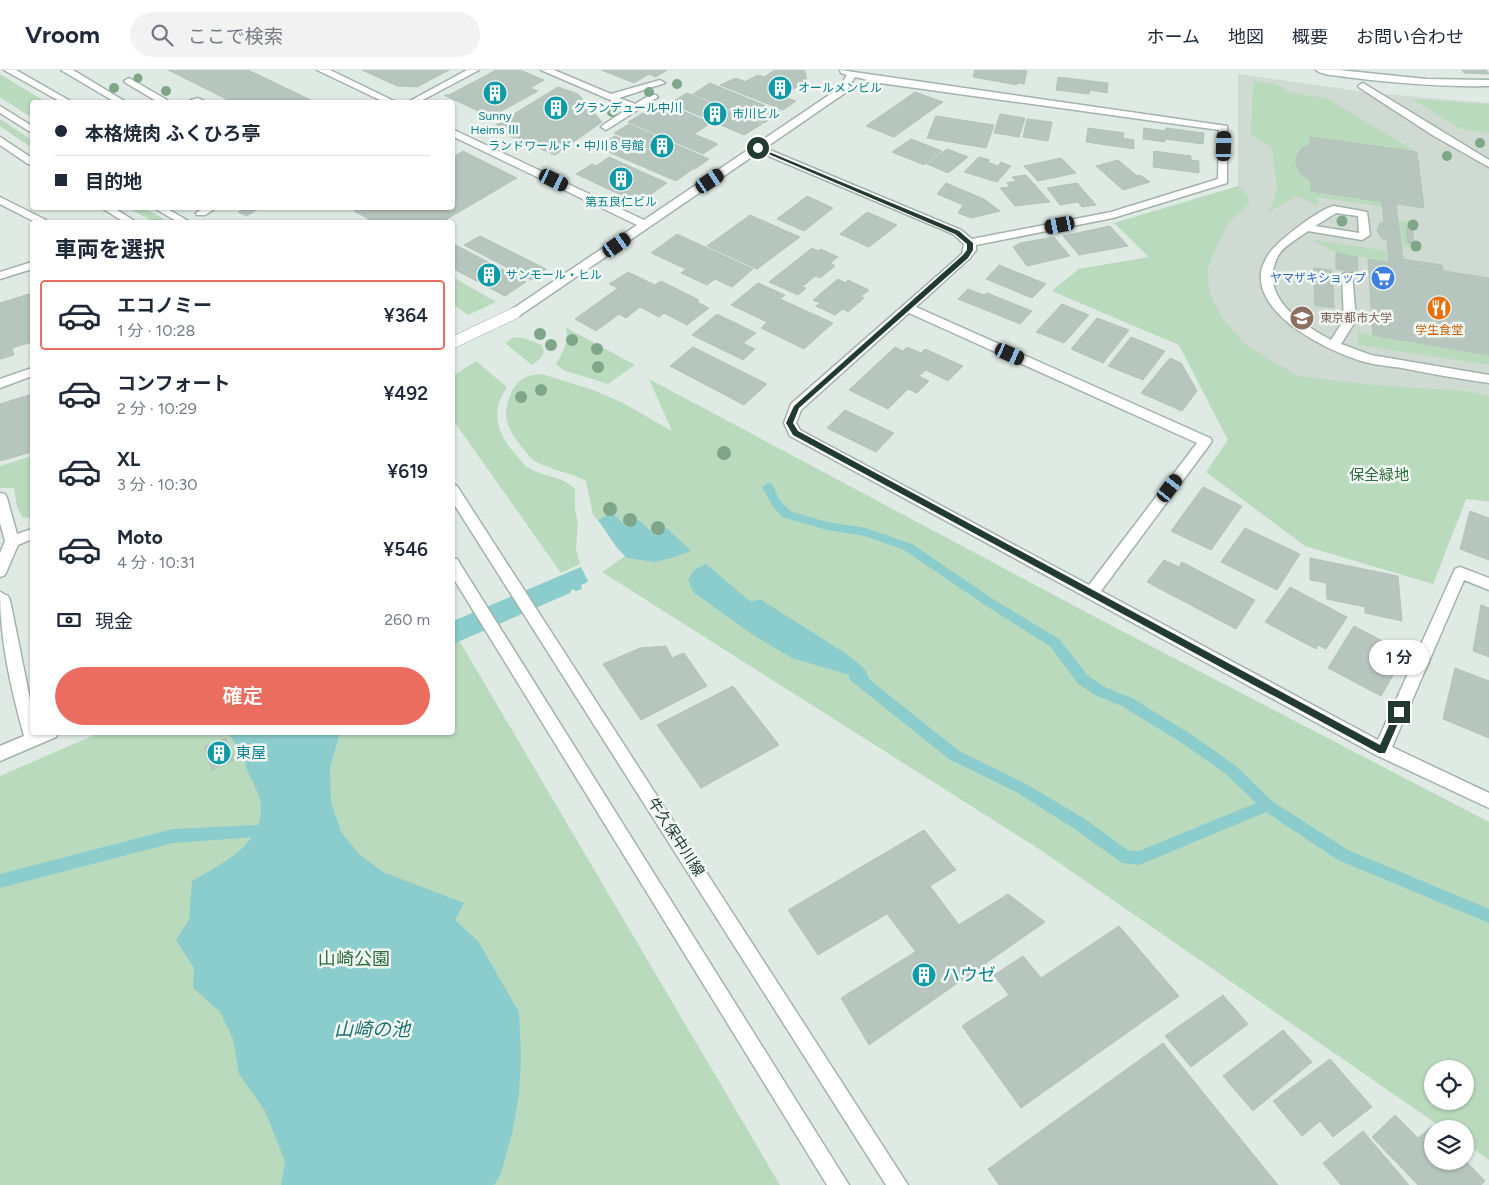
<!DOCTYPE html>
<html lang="ja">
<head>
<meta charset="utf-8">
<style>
  :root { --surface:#fff; --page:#f2f2f3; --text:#1f2937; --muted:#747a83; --line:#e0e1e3; --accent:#ea6d5f }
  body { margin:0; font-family:Figtree,"Noto Sans JP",sans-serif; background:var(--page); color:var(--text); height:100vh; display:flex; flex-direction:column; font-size:19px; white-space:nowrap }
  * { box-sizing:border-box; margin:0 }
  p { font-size:16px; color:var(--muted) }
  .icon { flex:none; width:28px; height:28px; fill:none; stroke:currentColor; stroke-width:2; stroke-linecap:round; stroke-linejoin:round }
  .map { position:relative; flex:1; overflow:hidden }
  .details { position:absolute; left:30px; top:150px; width:425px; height:515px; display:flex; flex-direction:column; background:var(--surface); border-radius:5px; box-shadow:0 1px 4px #0004 }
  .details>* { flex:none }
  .top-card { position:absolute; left:30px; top:30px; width:425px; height:110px; border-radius:5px; box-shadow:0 1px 4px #0004; display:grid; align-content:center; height:110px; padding:0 25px; background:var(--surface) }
  .controls { position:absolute; left:1424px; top:990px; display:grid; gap:10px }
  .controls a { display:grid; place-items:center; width:50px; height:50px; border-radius:50%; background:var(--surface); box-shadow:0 1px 4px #0004; font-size:25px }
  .end { position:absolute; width:22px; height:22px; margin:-11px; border:6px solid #223a30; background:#fff; box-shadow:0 0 0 2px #fff }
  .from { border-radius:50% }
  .bubble { position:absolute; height:35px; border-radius:18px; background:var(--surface); box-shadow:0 1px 4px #0004; font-size:16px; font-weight:600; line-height:35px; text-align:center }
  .car { position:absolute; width:15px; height:30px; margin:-15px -8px; border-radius:6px; box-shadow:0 0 4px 1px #0007; background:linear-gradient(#222 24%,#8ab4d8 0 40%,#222 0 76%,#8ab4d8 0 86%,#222 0) }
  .top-card b { display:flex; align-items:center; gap:18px; height:48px; font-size:19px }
  .top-card b+b { border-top:1px solid var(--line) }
  .top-card i { width:12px; height:12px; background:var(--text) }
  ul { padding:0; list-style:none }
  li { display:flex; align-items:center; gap:15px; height:70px; margin:0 10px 8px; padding:0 15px; border:2px solid transparent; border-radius:5px }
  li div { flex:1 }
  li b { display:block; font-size:19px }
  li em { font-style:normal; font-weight:600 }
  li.active { border-color:var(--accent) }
  li>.icon { width:45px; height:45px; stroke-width:1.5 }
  h2 { padding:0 25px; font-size:22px; line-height:60px }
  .pay { display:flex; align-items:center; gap:12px; height:55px; padding:0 25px; font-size:19px }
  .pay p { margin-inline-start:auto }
  .primary-button { display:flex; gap:10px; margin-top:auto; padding:10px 25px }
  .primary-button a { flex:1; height:58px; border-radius:30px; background:var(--accent); color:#fff; font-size:20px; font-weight:600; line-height:58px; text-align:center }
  header { display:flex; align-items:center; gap:30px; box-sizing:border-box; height:70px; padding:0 25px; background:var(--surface); border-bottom:1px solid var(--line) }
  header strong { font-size:24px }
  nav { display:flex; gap:28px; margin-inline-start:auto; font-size:18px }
  .search { width:350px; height:45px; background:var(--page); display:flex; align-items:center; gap:12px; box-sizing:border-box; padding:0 18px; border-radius:28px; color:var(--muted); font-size:19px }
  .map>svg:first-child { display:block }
  .built { fill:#cfdad3 }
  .green { fill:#badabe; fill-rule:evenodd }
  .water { fill:#8bcccd }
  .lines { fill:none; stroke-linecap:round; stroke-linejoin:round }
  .stream { fill:#8bcccd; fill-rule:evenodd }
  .building { fill:#b6c5bd; stroke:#b3c3ba }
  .minor-casing { stroke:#a3b2aa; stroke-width:3 }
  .minor { fill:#fff; fill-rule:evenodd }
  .minor-bridge-casing { stroke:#a3b2aa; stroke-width:12; stroke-linecap:butt }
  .minor-bridge { stroke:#fff; stroke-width:11 }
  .tree { fill:#7fa689 }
  .route { fill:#223a30 }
  .labels { text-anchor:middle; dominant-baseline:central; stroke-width:5; stroke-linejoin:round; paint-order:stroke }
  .far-culture-label { font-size:12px; fill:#0d838f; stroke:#f1f7f3; text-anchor:start }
  .far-shop-label { font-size:12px; fill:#366cbe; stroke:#f1f7f3; text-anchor:end }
  .far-education-label { font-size:12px; fill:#785e54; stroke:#f1f7f3; text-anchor:start }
  .far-food-label { font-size:12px; fill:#c56008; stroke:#f1f7f3 }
  .park-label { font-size:15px; fill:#2f6e3e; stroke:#f1f7f3 }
  .culture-label { font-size:15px; fill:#0d838f; stroke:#f1f7f3; text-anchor:start }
  .street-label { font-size:15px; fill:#223a30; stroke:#f1f7f3 }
  .near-park-label { font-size:18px; fill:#2f6e3e; stroke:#f1f7f3 }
  .near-culture-label { font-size:18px; fill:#0d838f; stroke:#f1f7f3; text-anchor:start }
  .near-water-label { font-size:19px; font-style:italic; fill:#207072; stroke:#f1f7f3 }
</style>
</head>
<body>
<header>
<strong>Vroom</strong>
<div class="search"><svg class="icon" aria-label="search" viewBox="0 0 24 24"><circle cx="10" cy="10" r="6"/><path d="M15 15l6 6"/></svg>ここで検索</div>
<nav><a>ホーム</a><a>地図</a><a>概要</a><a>お問い合わせ</a></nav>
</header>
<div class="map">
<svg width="1489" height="1115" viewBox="0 0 1489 1115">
  <rect width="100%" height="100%" fill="#e0eae4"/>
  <path class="built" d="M1238,4L1373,23L1489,33V432L1466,429L1433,514L1305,476L1206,402L1228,370L1179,275L1052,221L1079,199L1149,187L1114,153L1238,116Z"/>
  <path class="green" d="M0,4L46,32H32V48L0,27Z
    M1253,11L1275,14L1291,23L1326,28L1417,82L1310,67V74C1287,84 1297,100 1311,111L1312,121L1382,132L1383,137L1317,127V135L1296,126L1269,142L1277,119L1272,77L1251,65Z
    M1412,29L1489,34V63L1461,59Z
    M0,49L32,70V78L0,56Z
    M1239,116L1249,127V134L1229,152L1219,171L1207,200L1210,224L1223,249L1247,276L1298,306L1373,315L1465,321L1489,326V431L1466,429L1433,514L1305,476L1206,402L1228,370L1179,275L1052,221L1079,199L1149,187L1114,153Z
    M128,138H144L169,152H154Z
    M1399,150L1417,153L1418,159L1406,157L1408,172L1420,175L1421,179L1402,176Z
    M1310,169L1387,181L1388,191L1337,183Z
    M452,207H453L496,232L468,245L453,234Z
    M565,257L635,295L608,314L563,300L556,294C563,281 571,271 565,257Z
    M1358,262L1489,285V295L1358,275Z
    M514,267L523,268L542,275L544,282L541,288L532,295L505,273Z
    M476,291L507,317C489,343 498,366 518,387C521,391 525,396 529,398C545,408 561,405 575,419V439L578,454L576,479L580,494L561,503L453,350V306Z
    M542,304L593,320L623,333L672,361L649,309L1099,549L1489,752V1090L1465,1073V1059H1444L1039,779L602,502L654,466L627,457L612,442L598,450L593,445L586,411C569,402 552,400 536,392C532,390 528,384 525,381C511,364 500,349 510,326C516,310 526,305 542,304ZM1432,999H1465V1031H1432Z
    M32,386V448L22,447L17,436L14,418H0V396Z
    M453,560L780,1115H0V706L99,663L452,662Z"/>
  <path class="water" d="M612,442L627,457L639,450L655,465L667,458L691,481L672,488L655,492L627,488L617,478L598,450Z
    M706,494L751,532L760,529L848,585L865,599L870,611L792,588L753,565L693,522L688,510L694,500Z
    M581,497L588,511L586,513L581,515L582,519L576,521L572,519L570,523L453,574V551Z
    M228,663H340L330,697L331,732L341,762L360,785L383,802L464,833L455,850L478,871L519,942L521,987L519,1024L512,1064L501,1103L494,1115H281L285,1091L265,1041L239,1004L233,969L220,942L193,918L194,898L176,870L189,850L192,811C220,794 263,775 261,736C260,723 252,712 247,700C245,697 246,692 244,689C241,680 233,671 228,663Z"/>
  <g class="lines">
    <path class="stream" d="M768,413L772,414L779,429L790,441L827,452L866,458L912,474L996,531L1059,569L1088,606L1107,618L1132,628L1192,665L1236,696L1272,731L1348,780L1489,839V853L1338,790L1266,742L1139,795L1122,793L1075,759L1016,722L949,689L850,610L849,606L850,602L855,601L860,602L959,681L1026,714L1085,749L1129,781H1139L1256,733L1226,704L1182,673L1122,636L1097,626L1078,614L1051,577L988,537L904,480L865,466L827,460L782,447L771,434L762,417Z
      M256,755L261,756L263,761L261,766L256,767L173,773L0,818V804L173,759Z"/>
  </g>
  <path class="building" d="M168,0H248L315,32H232Z
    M362,0H449L417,17L397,16Z
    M496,0H520L544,10L530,18L538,21L491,47L444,25H449Z
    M601,0H667L656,7L649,4L634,13Z
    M775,0H802L805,1L807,11L783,25L746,11L758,5L764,7Z
    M975,0H1016L1027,1L1024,14L1017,13V15L973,7Z
    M1462,0H1486L1489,4L1464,3Z
    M1058,7L1108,13L1107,23L1090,20L1089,24L1056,20Z
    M736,8L796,31L783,40L720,15Z
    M710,13L781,42L764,53L693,24Z
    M558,17L578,24L602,52L555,85L491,58Z
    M915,22L943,32L894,67L866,56Z
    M687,23L762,54L744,65L670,33Z
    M664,33L711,53L694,64L646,43Z
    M643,43L718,74L703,84L628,52Z
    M1000,44L1025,48L1019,67L994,63Z
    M936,46L994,55L986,78L927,68Z
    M1027,49L1052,52L1048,71L1023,67Z
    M629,54L709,89L695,99L614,63Z
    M1088,58L1124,63L1123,68L1134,70V79L1086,72Z
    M1144,58L1165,61L1166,58L1204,63L1203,74L1165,69V72L1143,69Z
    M615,66L693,99L676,111L597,77Z
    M1310,67L1417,82L1424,138L1311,121V111L1301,104L1296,94V87L1301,79L1310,74Z
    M911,69L942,81L924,95L892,82Z
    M947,79L968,87L948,103L927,94Z
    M463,81L517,108L442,152H374L354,141L360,138H452V88Z
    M1154,81L1191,86V90L1199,91V103L1153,97Z
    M609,87L667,113L638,133L576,104L592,94L596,96Z
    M979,87L990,90L987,92L998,96L1001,92L1011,96L997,112L964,102Z
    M1061,88L1076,103L1038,111L1024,96Z
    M1118,90L1137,106L1140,105L1150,112L1123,120L1096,96Z
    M1026,105L1050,132L1015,136L1000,118L1010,117L1007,113L1016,111L1012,107Z
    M946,113L984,129L1000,141L971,148L958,143L963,135L937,124Z
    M1077,113L1096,135L1082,137L1078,132L1060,135L1047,118Z
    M807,126L833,138L804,161L777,149Z
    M1382,132L1396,134L1403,189L1442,195L1443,201L1389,192L1387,170L1382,169L1377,160L1381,152L1384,153Z
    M245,138H254L258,139L247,146L238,142Z
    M867,142L897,155L869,177L840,164Z
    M750,145L800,167L757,199L707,176Z
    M1110,156L1128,176L1079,185L1063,166Z
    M1406,157L1412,158L1414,174L1408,173Z
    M677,164L753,199L732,217L715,209L707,215L681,203L686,199L651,183Z
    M480,166L546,199L531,210L464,175Z
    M1054,167L1070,186L1027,196L1013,177L1020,173Z
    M452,173L526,212L505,226L452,198Z
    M812,178L818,181L821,179L838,187L830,193L835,196L820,208L815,206L802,217L806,218L798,225L769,212Z
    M1336,183L1357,187L1358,202L1336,199Z
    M1368,189L1489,208V285L1373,265Z
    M999,195L1046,214L1032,228L986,209Z
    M1314,198L1332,200L1334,238L1315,235Z
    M628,202L655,215L661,211L699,230L697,232L709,238L687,255L664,243L659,247L640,237L626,248L619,244L596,261L575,249L618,218L609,214Z
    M838,209L846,213L848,210L869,220L861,226L864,228L848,242L843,239L835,245L816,236L820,233L813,230Z
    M758,213L785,225L780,229L833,253L804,279L761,258L767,252L731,235Z
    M968,219L984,225L987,223L1032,241L1020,254L958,229Z
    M32,223V272L12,278L14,285L0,289V233Z
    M1062,234L1089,245L1064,273L1036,262Z
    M717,244L756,263L743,273L755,279L743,290L692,265Z
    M1097,248L1129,260L1103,293L1071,279Z
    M1131,267L1165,281L1143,310L1108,296Z
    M693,277L767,314L744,335L670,296Z
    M895,277L903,281L907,277L921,283L925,279L963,296L948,311L926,300L919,306L929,311L917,323L908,319L888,339L849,320Z
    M1170,288L1181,293L1197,321L1182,341L1141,323Z
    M32,324V382L0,391V334Z
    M845,340L894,363L876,382L827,358Z
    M1203,417L1242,436L1211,480L1171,461Z
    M1470,441L1489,448V490L1460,479Z
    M1245,458L1300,484L1277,520L1221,492Z
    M1310,488L1398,506L1402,551L1365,543V537L1327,529L1326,513L1310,510Z
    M1164,490L1179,497L1182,492L1255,530L1236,559L1147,512Z
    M1290,517L1347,547L1326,579L1318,575L1316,579L1265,552Z
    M1481,535L1489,538V587L1473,581Z
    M1354,556L1398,579L1391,591L1399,595L1381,626L1328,598Z
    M666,576L672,588L684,583L707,616L641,650L603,594L640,578Z
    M1455,598L1489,611V668L1443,649Z
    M733,616L779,675L701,718L657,655Z
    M226,668L234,690L212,700L204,677Z
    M924,760L956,800L930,816L959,855L916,882L887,844L818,885L788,840Z
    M1008,824L1045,852L869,975L841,928Z
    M1119,856L1179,926L1021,1038L962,956L1009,925L994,905L1023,886L1041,908Z
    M1223,925L1248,954L1191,997L1165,966Z
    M1283,960L1312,992L1253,1041L1223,1006Z
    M1163,973L1278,1115H999L988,1099Z
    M1330,989L1372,1037L1333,1067L1320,1051L1302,1066L1273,1031Z
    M1395,1045L1418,1068L1432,1056L1434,1059H1432V1091L1465,1090L1485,1111L1481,1115H1418L1372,1067Z
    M1363,1061L1409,1115H1341L1323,1093Z"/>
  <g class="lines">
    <defs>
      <path id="minor" d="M4,0H16L72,32H61Z
        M61,0H73L126,32H115Z
        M317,0H330L396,32H384Z
        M467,0H479L419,32H408Z
        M541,0H554L611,24L660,10L665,13L619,28L635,34L650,25H656L658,27L606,60L601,57L603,55L629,38Z
        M840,0L1227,56V113L1113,148L976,175V180L970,188L916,237L1210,368L1212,371L1210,374L1101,521L1378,670L1455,499L1460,497L1489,508V520L1464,510L1392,677L1489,723V738L1376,685L790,366L784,353L791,334L962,184L964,174L953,164L759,82L519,246H511L509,243L511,240L637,155L452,66V59L644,150L838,19L847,5L841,3ZM855,7L880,13L1219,60L1218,109L1111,142L972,169L961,160L765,78L845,23ZM909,243L1197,373L1089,515L800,360L796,353L801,340Z
        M1316,0H1339L1426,9L1489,10V16C1441,17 1394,13 1346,7C1337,5 1323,6 1316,0Z
        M129,8L167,30L169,32H158L126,13L124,11Z
        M1363,13L1489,90V97L1434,66L1360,18L1358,16Z
        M198,28L206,32H189L191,30Z
        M0,36L32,56V63L0,43Z
        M0,67L32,88V95L28,94L0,75Z
        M0,127L46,150L47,152H35L0,134Z
        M1334,136L1367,142L1370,165L1362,170L1308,161C1299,168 1283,176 1278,186C1257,226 1301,254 1331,270L1344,250L1342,205L1344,203H1352L1356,250L1341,274L1371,285L1489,305V313C1460,309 1431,304 1402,298C1389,296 1374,295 1361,291C1327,280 1257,247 1261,203C1261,199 1264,193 1266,189C1271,175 1319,139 1334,136ZM1336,143L1358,146L1359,163L1315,156Z
        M102,138H114L136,152H124Z
        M154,138H166L190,152H178Z
        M204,138H216L205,145H197L196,143Z
        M32,192V199L0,209V202Z
        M32,298V306L0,318V309Z
        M452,414L457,416L908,1115H886L452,431Z
        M0,423L5,424L7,428L17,464L32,459V469L18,475L5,505L0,507V483L5,471L0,453Z
        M452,488L457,489L849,1115H827L452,506Z
        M0,522L8,526L10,530L32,639V662H58L56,667L0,691V676L24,666C11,619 0,571 0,522Z"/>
    </defs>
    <use href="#minor" class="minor-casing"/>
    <use href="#minor" class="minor"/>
    <defs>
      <path id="minor-bridge" d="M452,273L515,243"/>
    </defs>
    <use href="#minor-bridge" class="minor-bridge-casing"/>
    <use href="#minor-bridge" class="minor-bridge"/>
  </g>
  <g class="tree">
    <circle cx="138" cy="8" r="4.5"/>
    <circle cx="677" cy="14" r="5"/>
    <circle cx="114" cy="18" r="5"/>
    <circle cx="166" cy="21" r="5"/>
    <circle cx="649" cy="22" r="5"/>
    <circle cx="612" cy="42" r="5"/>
    <circle cx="1480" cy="73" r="5"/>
    <circle cx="1447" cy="86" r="5"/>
    <circle cx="1342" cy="151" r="5.5"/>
    <circle cx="1413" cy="155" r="5.5"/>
    <circle cx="1416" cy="176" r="5.5"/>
    <circle cx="540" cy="264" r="6"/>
    <circle cx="572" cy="270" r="6"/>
    <circle cx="551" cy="275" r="6"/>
    <circle cx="597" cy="279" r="6"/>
    <circle cx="598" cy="297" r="6"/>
    <circle cx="541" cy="320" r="6"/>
    <circle cx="521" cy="327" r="6"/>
    <circle cx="724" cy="383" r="7"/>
    <circle cx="610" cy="439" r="7"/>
    <circle cx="630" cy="450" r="7"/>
    <circle cx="658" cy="458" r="7"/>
  </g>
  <path class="route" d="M757,77L959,161L973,173V180L968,188L799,338L793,353L798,361L1380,675L1396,640H1402L1403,642L1385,683H1379L793,365L786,353L794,336L963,185L967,180V174L955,164L757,79Z"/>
  <defs>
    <symbol id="building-disc" viewBox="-11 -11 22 22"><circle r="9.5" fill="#0f9aa8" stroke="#f1f7f3"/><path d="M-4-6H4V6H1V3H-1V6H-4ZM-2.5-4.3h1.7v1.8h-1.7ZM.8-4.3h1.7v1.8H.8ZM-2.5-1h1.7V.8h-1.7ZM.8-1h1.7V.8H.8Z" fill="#fff"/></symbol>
    <symbol id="supermarket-disc" viewBox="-11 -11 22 22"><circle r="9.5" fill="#3f7fe0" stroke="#f1f7f3"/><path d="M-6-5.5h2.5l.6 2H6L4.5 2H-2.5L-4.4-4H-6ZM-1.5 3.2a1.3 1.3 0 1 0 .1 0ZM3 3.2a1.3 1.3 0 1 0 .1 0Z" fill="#fff"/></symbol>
    <symbol id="restaurant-disc" viewBox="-11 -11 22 22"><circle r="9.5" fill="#e8710a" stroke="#f1f7f3"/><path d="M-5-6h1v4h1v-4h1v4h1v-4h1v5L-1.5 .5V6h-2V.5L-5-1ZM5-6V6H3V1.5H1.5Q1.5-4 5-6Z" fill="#fff"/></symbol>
    <symbol id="university-disc" viewBox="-11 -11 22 22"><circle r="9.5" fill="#8d6e63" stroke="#f1f7f3"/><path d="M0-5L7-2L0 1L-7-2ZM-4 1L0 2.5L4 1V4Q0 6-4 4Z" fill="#fff"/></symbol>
  </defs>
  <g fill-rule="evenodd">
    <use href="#building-disc" x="766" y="4" width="28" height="28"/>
    <use href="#building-disc" x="481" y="9" width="28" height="28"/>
    <use href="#building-disc" x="542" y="24" width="28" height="28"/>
    <use href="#building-disc" x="701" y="30" width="28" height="28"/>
    <use href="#building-disc" x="648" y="62" width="28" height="28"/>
    <use href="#building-disc" x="607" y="95" width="28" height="28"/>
    <use href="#building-disc" x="475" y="191" width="28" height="28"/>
    <use href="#supermarket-disc" x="1369" y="194" width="28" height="28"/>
    <use href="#restaurant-disc" x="1425" y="224" width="28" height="28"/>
    <use href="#university-disc" x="1288" y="234" width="28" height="28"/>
    <use href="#building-disc" x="205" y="669" width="28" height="28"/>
    <use href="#building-disc" x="910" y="891" width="28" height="28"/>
  </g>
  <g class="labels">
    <g class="far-culture-label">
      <text x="798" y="18">オールメンビル</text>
      <text x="574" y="38">グランデュール中川</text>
      <text x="732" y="44">市川ビル</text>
      <text x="495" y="46" text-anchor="middle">Sunny<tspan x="495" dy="14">Heims Ⅲ</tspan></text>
      <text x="644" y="76" text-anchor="end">ランドワールド・中川８号館</text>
      <text x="621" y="132" text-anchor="middle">第五良仁ビル</text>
      <text x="506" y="205">サンモール・ヒル</text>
    </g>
    <g class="far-shop-label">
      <text x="1366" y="208">ヤマザキショップ</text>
    </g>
    <g class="far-education-label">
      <text x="1320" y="248">東京都市大学</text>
    </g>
    <g class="far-food-label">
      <text x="1439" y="260">学生食堂</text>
    </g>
    <g class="park-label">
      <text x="1379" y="405">保全緑地</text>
    </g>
    <g class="culture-label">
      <text x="236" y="683">東屋</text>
    </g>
    <g class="street-label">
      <text transform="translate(676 767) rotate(57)">牛久保中川線</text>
    </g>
    <g class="near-park-label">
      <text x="354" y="889">山崎公園</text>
    </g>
    <g class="near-culture-label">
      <text x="942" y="905">ハウゼ</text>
    </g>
    <g class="near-water-label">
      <text x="372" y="959">山崎の池</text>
    </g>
  </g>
</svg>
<div class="controls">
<a><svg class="icon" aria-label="locate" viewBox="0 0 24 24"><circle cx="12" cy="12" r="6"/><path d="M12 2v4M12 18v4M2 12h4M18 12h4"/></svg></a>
<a><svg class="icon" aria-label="layers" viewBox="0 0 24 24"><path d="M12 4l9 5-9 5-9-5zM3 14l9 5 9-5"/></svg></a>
</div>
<i class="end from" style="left:758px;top:78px"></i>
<i class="end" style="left:1399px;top:642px"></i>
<div class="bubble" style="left:1369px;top:570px;width:60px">1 分</div>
<i class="car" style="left:1224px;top:76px;rotate:2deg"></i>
<i class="car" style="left:554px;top:110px;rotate:116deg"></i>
<i class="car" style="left:710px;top:111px;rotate:56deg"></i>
<i class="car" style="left:1060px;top:155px;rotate:259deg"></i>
<i class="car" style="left:617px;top:175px;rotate:55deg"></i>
<i class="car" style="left:1010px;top:284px;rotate:114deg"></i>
<i class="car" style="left:1170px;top:418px;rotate:37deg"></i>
<div class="top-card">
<b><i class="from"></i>本格焼肉 ふくひろ亭</b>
<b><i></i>目的地</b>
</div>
<section class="details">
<h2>車両を選択</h2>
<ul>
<li class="active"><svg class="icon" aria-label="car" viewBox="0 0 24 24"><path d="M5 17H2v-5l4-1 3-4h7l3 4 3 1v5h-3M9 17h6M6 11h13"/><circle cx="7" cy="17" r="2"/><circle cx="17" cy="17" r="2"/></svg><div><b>エコノミー</b><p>1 分 · 10:28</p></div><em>¥364</em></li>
<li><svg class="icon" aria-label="car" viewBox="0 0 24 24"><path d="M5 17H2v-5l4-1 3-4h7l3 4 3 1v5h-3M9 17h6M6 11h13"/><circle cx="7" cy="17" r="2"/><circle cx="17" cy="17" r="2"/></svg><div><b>コンフォート</b><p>2 分 · 10:29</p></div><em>¥492</em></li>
<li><svg class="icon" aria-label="car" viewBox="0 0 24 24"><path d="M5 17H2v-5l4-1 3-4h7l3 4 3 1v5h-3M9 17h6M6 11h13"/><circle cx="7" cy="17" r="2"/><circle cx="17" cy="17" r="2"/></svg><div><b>XL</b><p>3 分 · 10:30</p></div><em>¥619</em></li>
<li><svg class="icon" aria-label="car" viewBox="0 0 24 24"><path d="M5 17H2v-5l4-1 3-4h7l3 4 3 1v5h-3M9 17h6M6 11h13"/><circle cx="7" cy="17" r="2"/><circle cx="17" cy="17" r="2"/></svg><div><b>Moto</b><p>4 分 · 10:31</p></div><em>¥546</em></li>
</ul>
<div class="pay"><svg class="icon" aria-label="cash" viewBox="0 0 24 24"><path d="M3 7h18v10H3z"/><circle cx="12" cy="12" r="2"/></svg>現金<p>260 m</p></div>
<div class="primary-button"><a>確定</a></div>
</section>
</div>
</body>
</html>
